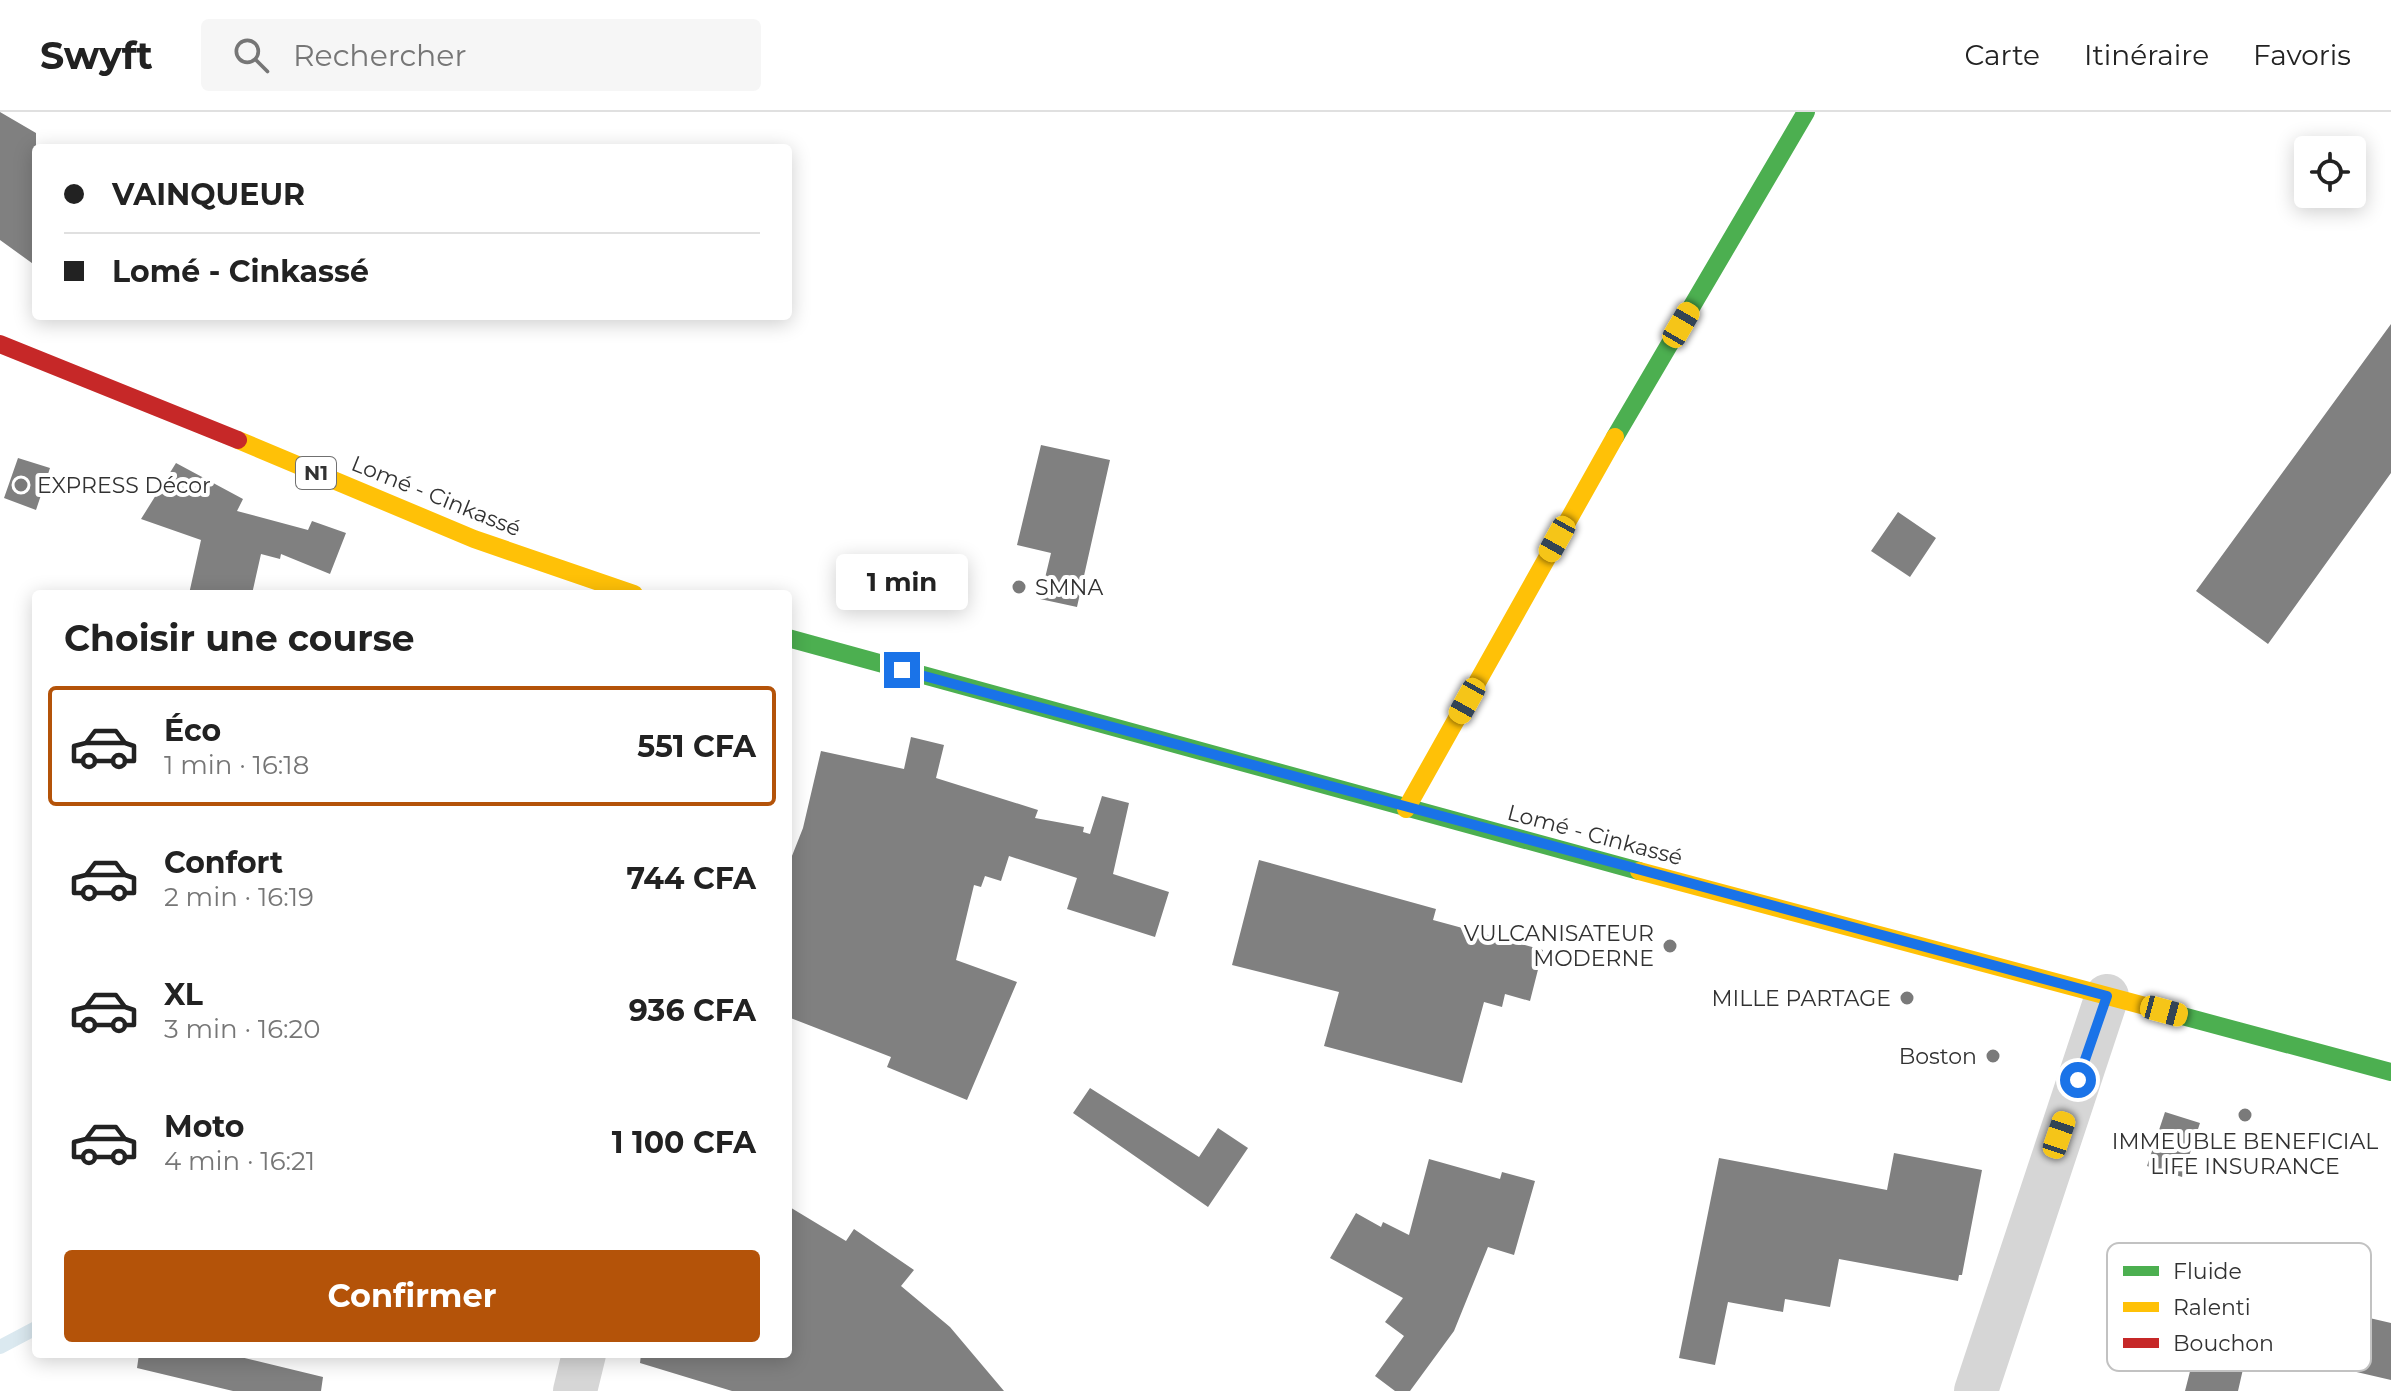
<!DOCTYPE html>
<html lang="fr">
<head>
<meta charset="utf-8">
<style>
  :root { --surface:#fff; --page:#f6f6f6; --text:#222; --muted:#767676; --line:#e0e0e0; --accent:#b45309 }
  body { margin:0; font-family:Montserrat,sans-serif; background:var(--page); color:var(--text); height:100vh; display:flex; flex-direction:column; font-size:30px; white-space:nowrap }
  * { box-sizing:border-box; margin:0 }
  p { font-size:26px; color:var(--muted) }
  .icon { flex:none; width:44px; height:44px; fill:none; stroke:currentColor; stroke-width:2; stroke-linecap:round; stroke-linejoin:round }
  .map { position:relative; flex:1; overflow:hidden }
  .panel { position:absolute; left:32px; top:478px; width:760px; height:768px; display:flex; flex-direction:column; background:var(--surface); border-radius:8px; box-shadow:0 4px 20px #0003 }
  .panel>* { flex:none }
  .guide { position:absolute; left:32px; top:32px; width:760px; height:176px; border-radius:8px; box-shadow:0 4px 20px #0003; display:grid; align-content:center; height:176px; padding:0 32px; background:var(--surface) }
  .fabs { position:absolute; left:2294px; top:24px; display:grid; gap:16px }
  .fabs a { display:grid; place-items:center; width:72px; height:72px; border-radius:8px; background:var(--surface); box-shadow:0 4px 20px #0003; font-size:40px }
  .end { position:absolute; width:36px; height:36px; margin:-18px; border:10px solid #1a73e8; background:#fff; box-shadow:0 0 0 4px #fff }
  .from { border-radius:50% }
  .bubble { position:absolute; height:56px; border-radius:8px; background:var(--surface); box-shadow:0 4px 20px #0003; font-size:26px; font-weight:700; line-height:56px; text-align:center }
  .car { position:absolute; width:24px; height:48px; margin:-24px -12px; border-radius:10px; box-shadow:0 0 6px 2px #0007; background:linear-gradient(#f5c518 24%,#345 0 40%,#f5c518 0 76%,#345 0 86%,#f5c518 0) }
  .guide b { display:flex; align-items:center; gap:28px; height:76px; font-size:30px }
  .guide b+b { border-top:2px solid var(--line) }
  .guide i { width:20px; height:20px; background:var(--text) }
  ul { padding:0; list-style:none }
  li { display:flex; align-items:center; gap:24px; height:120px; margin:0 16px 12px; padding:0 16px; border:4px solid transparent; border-radius:8px }
  li div { flex:1 }
  li b { display:block; font-size:30px }
  li em { font-style:normal; font-weight:700 }
  li.active { border-color:var(--accent) }
  li>.icon { width:72px; height:72px; stroke-width:1.5 }
  h2 { padding:0 32px; font-size:36px; line-height:96px }
  .cta { display:flex; gap:16px; margin-top:auto; padding:16px 32px }
  .cta a { flex:1; height:92px; border-radius:8px; background:var(--accent); color:#fff; font-size:32px; font-weight:700; line-height:92px; text-align:center }
  header { display:flex; align-items:center; gap:48px; box-sizing:border-box; height:112px; padding:0 40px; background:var(--surface); border-bottom:2px solid var(--line) }
  header strong { font-size:38px }
  nav { display:flex; gap:44px; margin-inline-start:auto; font-size:28px }
  .search { width:560px; height:72px; background:var(--page); display:flex; align-items:center; gap:20px; box-sizing:border-box; padding:0 28px; border-radius:8px; color:var(--muted); font-size:30px }
  .map>svg:first-child { display:block }
  .lines { fill:none; stroke-linecap:round; stroke-linejoin:round }
  .stream { stroke:#dbe9f0; stroke-width:14 }
  .building { fill:#808080 }
  .street { stroke:#d6d6d6; stroke-width:44 }
  .fast { stroke:#4caf50; stroke-width:18 }
  .slow { stroke:#ffc107; stroke-width:18 }
  .jam { stroke:#c62828; stroke-width:18 }
  .route { stroke:#1a73e8; stroke-width:10 }
  .poi-dot { fill:#7a7a7a; stroke:#fff; stroke-width:3 }
  .labels { text-anchor:middle; dominant-baseline:central; stroke-width:8; stroke-linejoin:round; paint-order:stroke }
  .shield { fill:#fff; stroke:#707070; stroke-width:2 }
  .shield-label { font-size:20px; font-weight:bold; fill:#323232 }
  .poi-label { font-size:22px; fill:#323232; stroke:#fff; text-anchor:end }
  .street-label { font-size:22px; fill:#323232; stroke:#fff }
  .key { fill:#fff; stroke:#c2c2c2; stroke-width:2 }
  .key-label { font-size:22px; fill:#323232 }
</style>
</head>
<body>
<header>
<strong>Swyft</strong>
<div class="search"><svg class="icon" aria-label="search" viewBox="0 0 24 24"><circle cx="10" cy="10" r="6"/><path d="M15 15l6 6"/></svg>Rechercher</div>
<nav><a>Carte</a><a>Itinéraire</a><a>Favoris</a></nav>
</header>
<div class="map">
<svg width="2391" height="1279" viewBox="0 0 2391 1279">
  <rect width="100%" height="100%" fill="#fff"/>
  <g class="lines">
    <path class="stream" d="M0,1235L36,1216"/>
  </g>
  <path class="building" d="M0,0L36,21V154L0,128Z
    M2391,212V361L2268,532L2196,479Z
    M1041,333L1110,348L1077,495L1040,487L1051,441L1017,433Z
    M18,346L50,356L36,398L4,386Z
    M176,351L243,387L237,399L308,418L312,409L346,421L330,462L281,442L280,447L261,442L252,482H189L201,428L141,407Z
    M1898,400L1936,426L1910,465L1871,439Z
    M911,625L944,633L936,666L1038,698L1035,706L1084,715L1083,720L1090,722L1102,684L1129,691L1113,762L1169,780L1155,825L1067,797L1077,766L1009,744L1001,769L985,764L981,775L974,773L956,848L1017,870L967,988L887,955L891,945L788,905V754L803,716L821,639L904,657Z
    M1259,748L1436,797L1433,808L1543,838L1530,889L1505,882L1502,895L1484,890L1462,971L1324,934L1339,880L1232,853Z
    M1090,976L1199,1045L1218,1016L1248,1036L1208,1095L1073,1001Z
    M2165,1000L2200,1011L2182,1065L2147,1054Z
    M1894,1041L1982,1058L1962,1163H1959L1958,1169L1839,1147L1830,1195L1785,1187L1783,1200L1728,1190L1715,1253L1679,1246L1719,1046L1887,1078Z
    M1429,1047L1500,1067L1502,1060L1535,1069L1514,1143L1488,1135L1454,1219L1410,1279H1395L1375,1264L1404,1224L1385,1210L1403,1186L1330,1146L1356,1101L1381,1115L1383,1110L1409,1123Z
    M788,1094L846,1129L854,1117L914,1158L901,1174L950,1215L1004,1279H732L640,1251L641,1242H788Z
    M2335,1198L2391,1211V1268L2322,1252Z
    M2197,1232L2246,1244L2238,1279H2185Z
    M139,1242H228L323,1265L321,1279H233L137,1256Z"/>
  <g class="lines">
    <path class="street" d="M575,1279L584,1242
      M1976,1279L2107,884"/>
    <path class="fast" d="M1615,325L1806,0
      M788,526L1639,759
      M2175,902L2391,960"/>
    <path class="slow" d="M238,328L474,427L634,482
      M1406,697L1615,325
      M1639,759L2175,902"/>
    <path class="jam" d="M0,232L238,328"/>
  </g>
  <g class="lines">
    <path class="route" d="M902,558L2107,884L2078,968"/>
  </g>
  <g class="poi-dot">
    <circle cx="21" cy="373" r="8"/>
    <circle cx="1019" cy="475" r="8"/>
    <circle cx="1670" cy="834" r="8"/>
    <circle cx="1907" cy="886" r="8"/>
    <circle cx="1993" cy="944" r="8"/>
    <circle cx="2245" cy="1003" r="8"/>
  </g>
  <g class="labels">
    <rect class="shield" x="296" y="345" width="40" height="32" rx="6"/>
    <g class="shield-label">
      <text x="316" y="361">N1</text>
    </g>
    <g class="poi-label">
      <text x="37" y="373" text-anchor="start">EXPRESS Décor</text>
      <text x="1035" y="475" text-anchor="start">SMNA</text>
      <text x="1654" y="821">VULCANISATEUR<tspan x="1654" dy="25">MODERNE</tspan></text>
      <text x="1891" y="886">MILLE PARTAGE</text>
      <text x="1977" y="944">Boston</text>
      <text x="2245" y="1029" text-anchor="middle">IMMEUBLE BENEFICIAL<tspan x="2245" dy="25">LIFE INSURANCE</tspan></text>
    </g>
    <g class="street-label">
      <text transform="translate(436 384) rotate(22)">Lomé - Cinkassé</text>
      <text transform="translate(1595 723) rotate(15)">Lomé - Cinkassé</text>
    </g>
  </g>
  <rect x="2107" y="1131" width="264" height="128" rx="12" class="key"/>
  <rect x="2123" y="1154" width="36" height="10" fill="#4caf50"/>
  <rect x="2123" y="1190" width="36" height="10" fill="#ffc107"/>
  <rect x="2123" y="1226" width="36" height="10" fill="#c62828"/>
  <g class="key-label">
    <text x="2173" y="1167">Fluide</text>
    <text x="2173" y="1203">Ralenti</text>
    <text x="2173" y="1239">Bouchon</text>
  </g>
</svg>
<div class="fabs">
<a><svg class="icon" aria-label="locate" viewBox="0 0 24 24"><circle cx="12" cy="12" r="6"/><path d="M12 2v4M12 18v4M2 12h4M18 12h4"/></svg></a>
</div>
<i class="end from" style="left:2078px;top:968px"></i>
<i class="end" style="left:902px;top:558px"></i>
<div class="bubble" style="left:836px;top:442px;width:132px">1 min</div>
<i class="car" style="left:1681px;top:213px;rotate:30deg"></i>
<i class="car" style="left:1557px;top:427px;rotate:209deg"></i>
<i class="car" style="left:1467px;top:589px;rotate:209deg"></i>
<i class="car" style="left:2164px;top:899px;rotate:105deg"></i>
<i class="car" style="left:2059px;top:1023px;rotate:19deg"></i>
<div class="guide">
<b><i class="from"></i>VAINQUEUR</b>
<b><i></i>Lomé - Cinkassé</b>
</div>
<section class="panel">
<h2>Choisir une course</h2>
<ul>
<li class="active"><svg class="icon" aria-label="car" viewBox="0 0 24 24"><path d="M5 17H2v-5l4-1 3-4h7l3 4 3 1v5h-3M9 17h6M6 11h13"/><circle cx="7" cy="17" r="2"/><circle cx="17" cy="17" r="2"/></svg><div><b>Éco</b><p>1 min · 16:18</p></div><em>551 CFA</em></li>
<li><svg class="icon" aria-label="car" viewBox="0 0 24 24"><path d="M5 17H2v-5l4-1 3-4h7l3 4 3 1v5h-3M9 17h6M6 11h13"/><circle cx="7" cy="17" r="2"/><circle cx="17" cy="17" r="2"/></svg><div><b>Confort</b><p>2 min · 16:19</p></div><em>744 CFA</em></li>
<li><svg class="icon" aria-label="car" viewBox="0 0 24 24"><path d="M5 17H2v-5l4-1 3-4h7l3 4 3 1v5h-3M9 17h6M6 11h13"/><circle cx="7" cy="17" r="2"/><circle cx="17" cy="17" r="2"/></svg><div><b>XL</b><p>3 min · 16:20</p></div><em>936 CFA</em></li>
<li><svg class="icon" aria-label="car" viewBox="0 0 24 24"><path d="M5 17H2v-5l4-1 3-4h7l3 4 3 1v5h-3M9 17h6M6 11h13"/><circle cx="7" cy="17" r="2"/><circle cx="17" cy="17" r="2"/></svg><div><b>Moto</b><p>4 min · 16:21</p></div><em>1 100 CFA</em></li>
</ul>
<div class="cta"><a>Confirmer</a></div>
</section>
</div>
</body>
</html>
